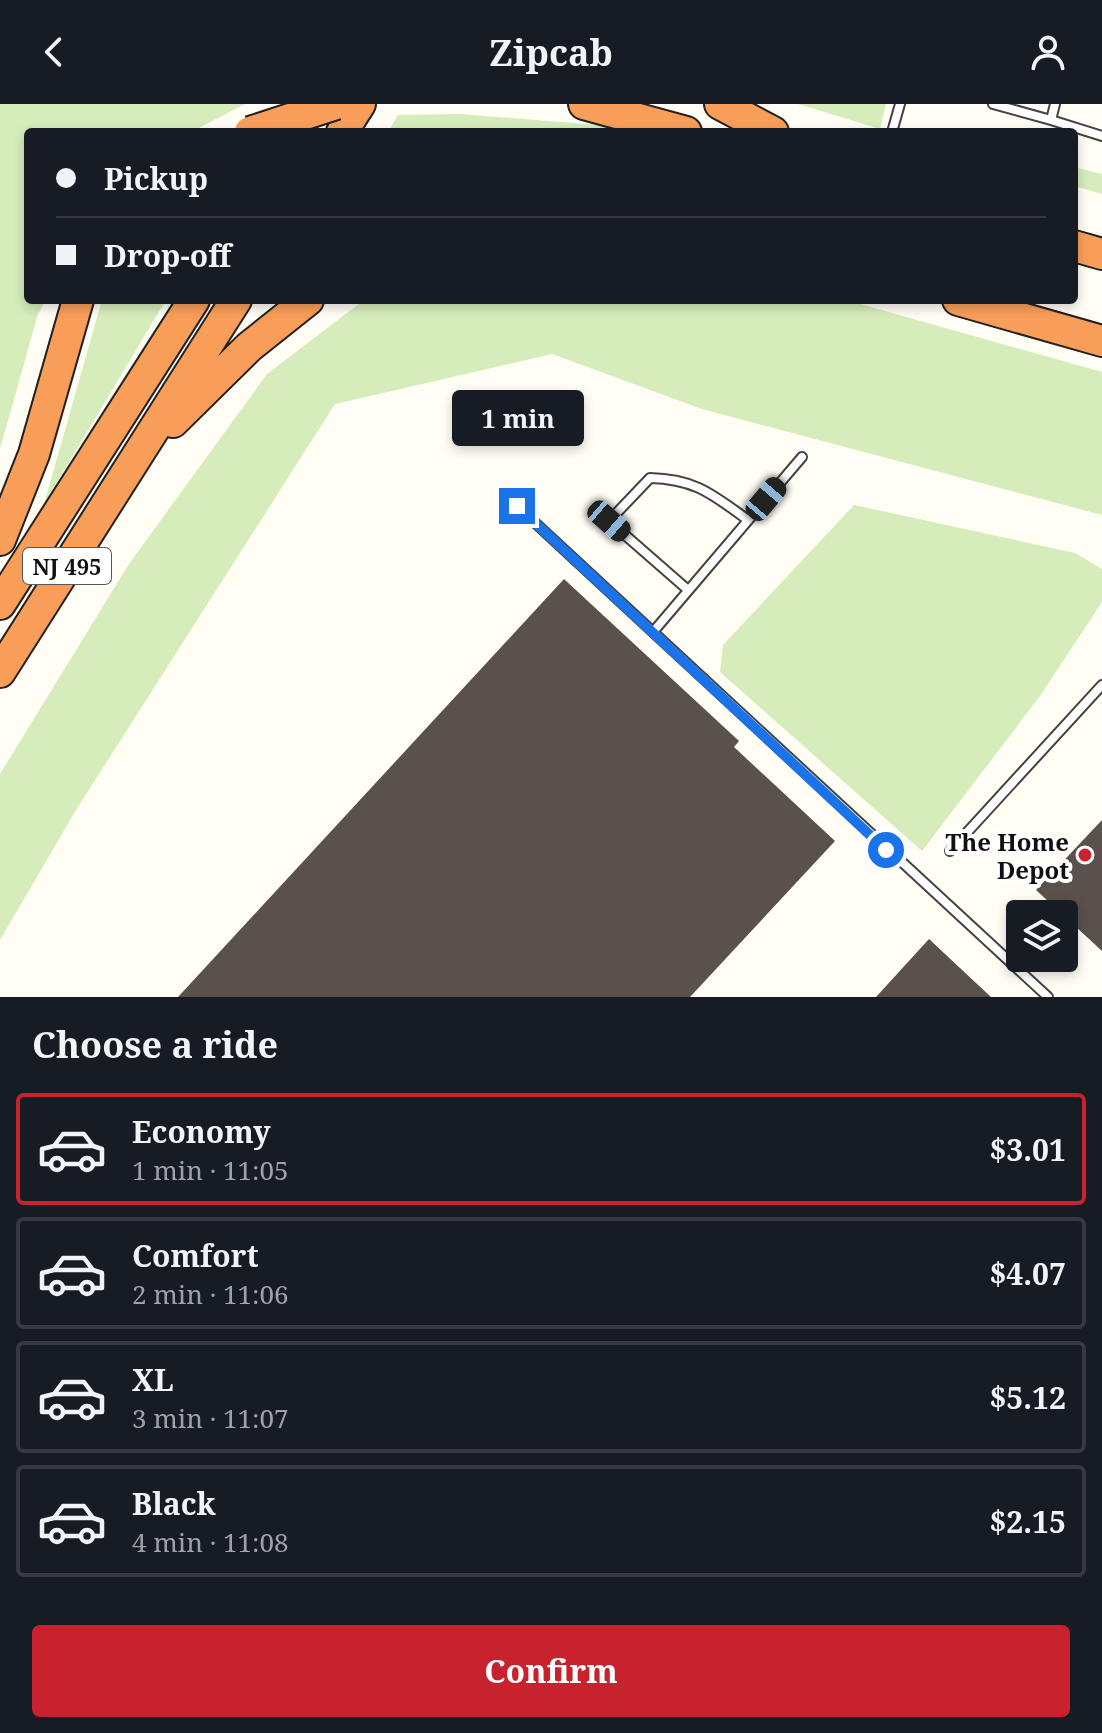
<!DOCTYPE html>
<html lang="en">
<head>
<meta charset="utf-8">
<style>
  :root { --surface:#171b24; --page:#20242c; --text:#f1f3f6; --muted:#9ea1a6; --line:#363941; --accent:#c7222e }
  body { margin:0; font-family:"Noto Serif",serif; background:var(--page); color:var(--text); height:100vh; display:flex; flex-direction:column; font-size:30px; white-space:nowrap }
  * { box-sizing:border-box; margin:0 }
  p { font-size:26px; color:var(--muted) }
  .icon { flex:none; width:44px; height:44px; fill:none; stroke:currentColor; stroke-width:2; stroke-linecap:round; stroke-linejoin:round }
  .map { position:relative; height:893px; overflow:hidden }
  .drawer { display:flex; flex-direction:column; background:var(--surface); flex:1 }
  .drawer>* { flex:none }
  .guide { position:absolute; left:24px; top:24px; width:1054px; height:176px; border-radius:8px; box-shadow:0 4px 12px #0003; display:grid; align-content:center; height:176px; padding:0 32px; background:var(--surface) }
  .controls { position:absolute; left:1006px; top:796px; display:grid; gap:16px }
  .controls a { display:grid; place-items:center; width:72px; height:72px; border-radius:8px; background:var(--surface); box-shadow:0 4px 12px #0003; font-size:40px }
  .end { position:absolute; width:36px; height:36px; margin:-18px; border:10px solid #1a73e8; background:#fff; box-shadow:0 0 0 4px #fff }
  .from { border-radius:50% }
  .bubble { position:absolute; height:56px; border-radius:8px; background:var(--surface); box-shadow:0 4px 12px #0003; font-size:26px; font-weight:700; line-height:56px; text-align:center }
  .car { position:absolute; width:24px; height:48px; margin:-24px -12px; border-radius:10px; box-shadow:0 0 6px 2px #0007; background:linear-gradient(#222 24%,#8ab4d8 0 40%,#222 0 76%,#8ab4d8 0 86%,#222 0) }
  .guide b { display:flex; align-items:center; gap:28px; height:76px; font-size:30px }
  .guide b+b { border-top:2px solid var(--line) }
  .guide i { width:20px; height:20px; background:var(--text) }
  ul { padding:0; list-style:none }
  li { display:flex; align-items:center; gap:24px; height:112px; margin:0 16px 12px; padding:0 16px; border:4px solid var(--line); border-radius:8px }
  li div { flex:1 }
  li b { display:block; font-size:30px }
  li em { font-style:normal; font-weight:700 }
  li.active { border-color:var(--accent) }
  li>.icon { width:72px; height:72px; stroke-width:1.5 }
  h2 { padding:0 32px; font-size:36px; line-height:96px }
  .primary-button { display:flex; gap:16px; margin-top:auto; padding:16px 32px }
  .primary-button a { flex:1; height:92px; border-radius:8px; background:var(--accent); color:#fff; font-size:32px; font-weight:700; line-height:92px; text-align:center }
  header { display:flex; justify-content:space-between; align-items:center; height:104px; padding:0 32px; background:var(--surface); font-size:36px; font-weight:700 }
  .map>svg:first-child { display:block }
  .green { fill:#d6ecbb }
  .building { fill:#5a514c }
  .lines { fill:none; stroke-linecap:round; stroke-linejoin:round }
  .lane-casing { stroke:#434343; stroke-width:12 }
  .highway-casing { stroke:#212121; stroke-width:34 }
  .lane { stroke:#fff; stroke-width:8 }
  .highway { stroke:#f99e58; stroke-width:30 }
  .highway-bridge-casing { stroke:#212121; stroke-width:34; stroke-linecap:butt }
  .highway-bridge { stroke:#f99e58; stroke-width:30 }
  .route { stroke:#1a73e8; stroke-width:10 }
  .poi-dot { fill:#c7222e; stroke:#fff; stroke-width:3 }
  .labels { text-anchor:middle; dominant-baseline:central; stroke-width:8; stroke-linejoin:round; paint-order:stroke }
  .shield { fill:#fff; stroke:#585858; stroke-width:2 }
  .shield-label { font-size:22px; font-weight:bold; fill:#101010 }
  .poi-label { font-size:24px; font-weight:bold; fill:#101010; stroke:#fff; text-anchor:end }
</style>
</head>
<body>
<header><svg class="icon" aria-label="back" viewBox="0 0 24 24"><path d="M15 5l-7 7 7 7"/></svg>Zipcab<svg class="icon" aria-label="person" viewBox="0 0 24 24"><circle cx="12" cy="8" r="4"/><path d="M4 21q1-7 8-7t8 7"/></svg></header>
<div class="map">
<svg width="1102" height="893" viewBox="0 0 1102 893">
  <rect width="100%" height="100%" fill="#fffdf4"/>
  <path class="green" d="M0,0H245L191,28H28V196H46L38,210L0,345Z
    M798,0H886L880,25Z
    M461,10L624,23L631,28H388L398,11Z
    M1074,63L1102,70V90L1074,82Z
    M102,196H166L44,400Z
    M364,196H846L1102,268V411L702,305L552,250L335,300L76,706L0,836V670L129,460L267,270Z
    M854,401L1075,449L1102,465V498L1040,592L922,747L720,568L723,541Z"/>
  <path class="building" d="M564,475L739,637L734,643L835,737L690,893H178Z
    M1102,716V847L1036,786Z
    M929,835L991,893H876Z"/>
  <g class="lines">
    <defs>
      <path id="lane" d="M993,0L1051,16
        M1055,0L1051,16L1102,32
        M892,28L900,0
        M802,353L653,528L1048,893
        M517,402L653,528
        M688,486L609,417L650,374C696,375 713,391 748,416
        M950,747L1102,581"/>
      <path id="highway" d="M584,0L686,28
        M720,0L773,28
        M342,28L360,0
        M1074,142L1102,150
        M958,196L1102,237
        M173,318L249,243L308,196
        M0,436L34,350L78,196
        M0,500L194,196
        M0,568L236,196"/>
    </defs>
    <use href="#lane" class="lane-casing"/>
    <use href="#highway" class="highway-casing"/>
    <use href="#lane" class="lane"/>
    <use href="#highway" class="highway"/>
    <defs>
      <path id="highway-bridge" d="M250,28L336,0"/>
    </defs>
    <use href="#highway-bridge" class="highway-bridge-casing"/>
    <use href="#highway-bridge" class="highway-bridge"/>
  </g>
  <g class="lines">
    <path class="route" d="M517,402L886,746"/>
  </g>
  <circle class="poi-dot" cx="1085" cy="751" r="8"/>
  <g class="labels">
    <rect class="shield" x="23" y="444" width="88" height="36" rx="6"/>
    <g class="shield-label">
      <text x="67" y="462">NJ 495</text>
    </g>
    <g class="poi-label">
      <text x="1069" y="737">The Home<tspan x="1069" dy="28">Depot</tspan></text>
    </g>
  </g>
</svg>
<div class="controls">
<a><svg class="icon" aria-label="layers" viewBox="0 0 24 24"><path d="M12 4l9 5-9 5-9-5zM3 14l9 5 9-5"/></svg></a>
</div>
<i class="end from" style="left:886px;top:746px"></i>
<i class="end" style="left:517px;top:402px"></i>
<div class="bubble" style="left:452px;top:286px;width:132px">1 min</div>
<i class="car" style="left:766px;top:395px;rotate:40deg"></i>
<i class="car" style="left:609px;top:417px;rotate:131deg"></i>
<div class="guide">
<b><i class="from"></i>Pickup</b>
<b><i></i>Drop-off</b>
</div>
</div>
<section class="drawer">
<h2>Choose a ride</h2>
<ul>
<li class="active"><svg class="icon" aria-label="car" viewBox="0 0 24 24"><path d="M5 17H2v-5l4-1 3-4h7l3 4 3 1v5h-3M9 17h6M6 11h13"/><circle cx="7" cy="17" r="2"/><circle cx="17" cy="17" r="2"/></svg><div><b>Economy</b><p>1 min · 11:05</p></div><em>$3.01</em></li>
<li><svg class="icon" aria-label="car" viewBox="0 0 24 24"><path d="M5 17H2v-5l4-1 3-4h7l3 4 3 1v5h-3M9 17h6M6 11h13"/><circle cx="7" cy="17" r="2"/><circle cx="17" cy="17" r="2"/></svg><div><b>Comfort</b><p>2 min · 11:06</p></div><em>$4.07</em></li>
<li><svg class="icon" aria-label="car" viewBox="0 0 24 24"><path d="M5 17H2v-5l4-1 3-4h7l3 4 3 1v5h-3M9 17h6M6 11h13"/><circle cx="7" cy="17" r="2"/><circle cx="17" cy="17" r="2"/></svg><div><b>XL</b><p>3 min · 11:07</p></div><em>$5.12</em></li>
<li><svg class="icon" aria-label="car" viewBox="0 0 24 24"><path d="M5 17H2v-5l4-1 3-4h7l3 4 3 1v5h-3M9 17h6M6 11h13"/><circle cx="7" cy="17" r="2"/><circle cx="17" cy="17" r="2"/></svg><div><b>Black</b><p>4 min · 11:08</p></div><em>$2.15</em></li>
</ul>
<div class="primary-button"><a>Confirm</a></div>
</section>
</body>
</html>
